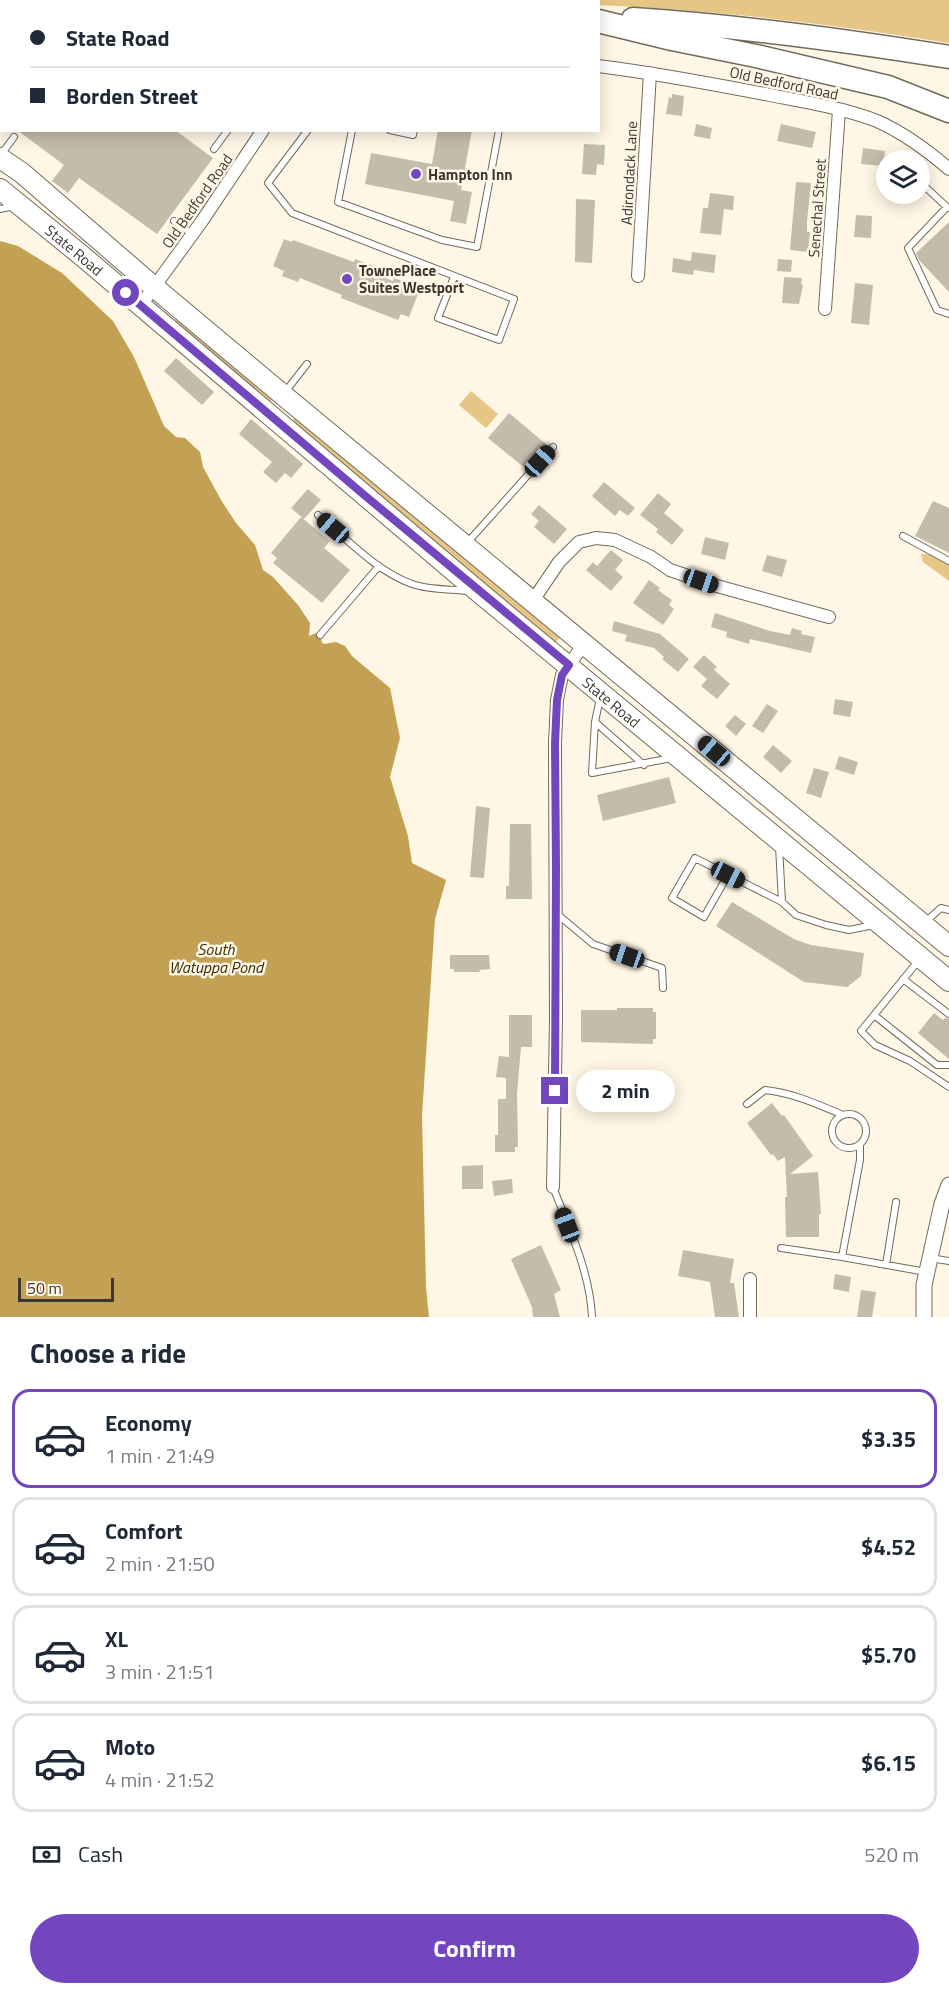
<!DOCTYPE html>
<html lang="en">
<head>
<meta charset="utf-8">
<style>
  :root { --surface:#fff; --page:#f2f2f3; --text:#1f2937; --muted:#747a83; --line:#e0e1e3; --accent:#7146be }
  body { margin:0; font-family:"Titillium Web",sans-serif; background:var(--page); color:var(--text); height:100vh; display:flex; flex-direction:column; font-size:22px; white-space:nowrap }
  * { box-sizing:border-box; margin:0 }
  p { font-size:20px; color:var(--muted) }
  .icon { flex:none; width:33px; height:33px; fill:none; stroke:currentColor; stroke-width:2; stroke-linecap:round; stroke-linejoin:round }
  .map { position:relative; height:1317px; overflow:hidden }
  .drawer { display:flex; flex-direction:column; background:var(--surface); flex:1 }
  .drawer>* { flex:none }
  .hud { position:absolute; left:0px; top:0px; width:600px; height:132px; box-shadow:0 3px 15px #0003; display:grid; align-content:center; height:132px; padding:0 30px; background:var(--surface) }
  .tools { position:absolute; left:876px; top:150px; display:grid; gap:12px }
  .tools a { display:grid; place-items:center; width:54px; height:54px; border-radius:50%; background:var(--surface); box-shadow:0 3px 15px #0003; font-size:30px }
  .scale { position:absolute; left:18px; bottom:15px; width:96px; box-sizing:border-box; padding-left:6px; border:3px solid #3b3831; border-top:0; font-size:16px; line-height:21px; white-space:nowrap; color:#3b3831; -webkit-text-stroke:4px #fff6e5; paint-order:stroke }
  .end { position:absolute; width:27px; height:27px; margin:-14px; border:8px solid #7146be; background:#fff; box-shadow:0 0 0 3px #fff }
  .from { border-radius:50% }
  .bubble { position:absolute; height:42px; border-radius:21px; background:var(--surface); box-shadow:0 3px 15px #0003; font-size:20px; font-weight:700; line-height:42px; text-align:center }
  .car { position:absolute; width:18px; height:36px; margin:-18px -9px; border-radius:8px; box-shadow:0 0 4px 2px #0007; background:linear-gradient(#222 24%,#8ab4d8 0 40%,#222 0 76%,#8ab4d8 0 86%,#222 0) }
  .hud b { display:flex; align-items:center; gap:21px; height:57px; font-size:22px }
  .hud b+b { border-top:2px solid var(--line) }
  .hud i { width:15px; height:15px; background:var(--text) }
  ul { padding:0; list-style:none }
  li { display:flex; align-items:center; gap:18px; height:99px; margin:0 12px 9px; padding:0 18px; border:3px solid var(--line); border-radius:18px }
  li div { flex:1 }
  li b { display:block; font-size:22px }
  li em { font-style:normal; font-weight:700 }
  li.current { border-color:var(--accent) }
  li>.icon { width:54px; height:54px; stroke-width:1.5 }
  h2 { padding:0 30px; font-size:27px; line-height:72px }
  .pay { display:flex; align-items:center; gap:15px; height:66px; padding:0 30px; font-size:22px }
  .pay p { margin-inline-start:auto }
  .cta { display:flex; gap:12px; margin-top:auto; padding:12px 30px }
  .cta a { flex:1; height:69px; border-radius:36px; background:var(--accent); color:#fff; font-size:24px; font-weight:700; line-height:69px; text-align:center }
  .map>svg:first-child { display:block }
  .green { fill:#e5c684 }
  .water { fill:#c3a154 }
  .building { fill:#c4bcab }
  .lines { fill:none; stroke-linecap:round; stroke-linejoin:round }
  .service-casing { stroke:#726b5b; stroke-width:8 }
  .minor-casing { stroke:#726b5b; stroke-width:14 }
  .tertiary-casing { stroke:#726b5b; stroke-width:17 }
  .primary-casing { stroke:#726b5b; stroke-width:22 }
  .motorway-casing { stroke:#726b5b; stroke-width:25 }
  .service { stroke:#fff; stroke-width:6 }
  .minor { stroke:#fff; stroke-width:12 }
  .tertiary { stroke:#fff; stroke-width:15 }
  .primary { stroke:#fff; stroke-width:20 }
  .motorway { stroke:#fff; stroke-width:22 }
  .route { stroke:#7146be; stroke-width:8 }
  .poi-dot { fill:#7146be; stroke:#fff6e5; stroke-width:2 }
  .labels { text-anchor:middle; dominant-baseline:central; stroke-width:5; stroke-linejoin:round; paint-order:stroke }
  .street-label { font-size:15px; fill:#3b3831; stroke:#fff6e5 }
  .poi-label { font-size:15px; font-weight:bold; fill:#3b3831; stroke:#fff6e5; text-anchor:start }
  .water-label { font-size:16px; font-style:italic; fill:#392a07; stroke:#fff6e5 }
</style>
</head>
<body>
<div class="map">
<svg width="949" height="1317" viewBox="0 0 949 1317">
  <rect width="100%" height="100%" fill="#fff6e5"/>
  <path class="green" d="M0,0H949V43C833,24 716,10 599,5L598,2H2L0,22Z
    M174,316L274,397L269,403L187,336L177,324Z
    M471,391L498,414L486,428L459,405Z
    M298,415L561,636L556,642L554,643L291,422Z
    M921,554L942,555L949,558V581L923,562Z"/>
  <path class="water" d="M0,241L18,246L62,273L113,321L134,357L164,426L176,437L185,438L200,452L203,467L221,500L236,523L255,545L263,570L273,577L298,605L310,623L309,636L316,633L322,640L321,641L324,644L336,642L345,646L352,656L390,688L400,738L390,777L408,836L412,863L446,880L435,919L422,1115L426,1288L429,1317H0Z"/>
  <path class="building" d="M672,94L684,96L682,116L666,114L669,97L672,98Z
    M696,124L712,128L710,139L694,136Z
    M781,124L816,132L812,148L777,141Z
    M17,130H175L213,158L157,234L79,178L68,193L52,181L64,165Z
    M438,130H472L461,190L472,192L466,224L450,221L454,201L365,184L371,153L432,164Z
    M584,144L605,145L604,165L597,164L596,175L582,174Z
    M863,148L885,151L883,166L861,164Z
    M796,182L811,183L807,221V232H810L808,252L790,250Z
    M710,193L734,196L733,210L724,209L721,235L700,233L703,208H708Z
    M576,199L595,200L592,263L575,262Z
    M856,215L872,216L871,238L854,237Z
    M949,222V292L919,260L916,253Z
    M284,239L292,242L293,240L354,262L355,259L374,266L371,272L393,281L394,278L411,284L409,290L418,294L409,317L401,314L398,320L341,298L342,295L300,278L298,282L282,276L284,271L273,266Z
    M692,252L716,255L714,273L694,270L693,275L672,272L673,258L691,261Z
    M778,259L792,260L791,272L777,271Z
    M784,277L802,278L801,284L803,285L799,304L782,303Z
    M855,283L873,285L869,325L851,323Z
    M176,358L214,392L202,405L164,371Z
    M509,413L547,445L526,469L488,438Z
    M251,419L303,464L291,478L285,473L276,483L263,472L272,462L239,434Z
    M604,482L635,508L628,516L620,510L615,516L592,496Z
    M308,489L321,500L304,519L291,508Z
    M658,493L671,504L664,513L684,530L672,545L656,532L658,529L640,515Z
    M933,501L949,508V553L915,536Z
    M539,505L567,529L554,544L534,527L539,521L531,514Z
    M301,517L330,541L324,548L350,570L322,603L273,563L277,558L271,553Z
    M705,537L729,543L725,560L701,554Z
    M611,550L623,560L615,570L623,577L611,591L586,570L593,562L597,566Z
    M767,555L787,560L782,577L762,571Z
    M649,580L660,588L658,590L672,600L669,605L674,609L663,625L633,603Z
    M715,613L770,631L790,635L792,628L802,631L801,634L815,637L811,653L750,639L749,644L726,637L727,632L711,627Z
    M614,621L660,634L689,659L678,672L662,659L664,657L654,648L625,641L627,635L612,631Z
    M704,655L717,667L714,670L730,684L717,699L701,686L707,679L693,667Z
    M835,699L853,702L850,717L833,714Z
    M767,704L778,711L763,733L752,726Z
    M735,715L746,724L736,736L725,726Z
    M773,745L792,761L781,773L763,757Z
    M839,756L858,762L854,775L835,769Z
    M814,768L829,772L821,798L806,793Z
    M669,777L676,803L603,821L597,795Z
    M476,806L490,808L484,878L470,877Z
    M510,824H531L532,899H506V886H509Z
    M732,902L794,939L811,945L864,953L861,976L847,987L804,982L716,926Z
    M450,955H489L490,969L479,970L480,972H454V969H450Z
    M617,1008H653V1012H656V1039H653V1044L581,1042V1010H617Z
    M934,1013L943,1020L945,1018L949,1019V1059L918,1033Z
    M509,1015H532V1047H521L517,1094L518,1147H515V1152H495V1135H498V1099H506V1078L496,1077L499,1056L509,1057Z
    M772,1103L782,1116L784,1115L813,1156L790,1174L818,1172L821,1214H819V1237H786L785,1197H787L785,1157L778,1161L773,1154L771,1155L747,1123Z
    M483,1165V1189H462V1166Z
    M512,1179L513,1193L494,1196L492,1181Z
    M541,1245L561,1290L554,1294L560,1317H533L532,1307L511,1259Z
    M683,1250L734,1259L730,1283H734L739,1317H715L710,1282L678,1276Z
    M835,1274L851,1277L849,1292L833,1289Z
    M861,1290L876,1292L872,1317H857Z"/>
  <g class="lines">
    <defs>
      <path id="service" d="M308,130L268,183L292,213L514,299L499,340L438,318L454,277
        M352,130L338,202L442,240L477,247L499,130
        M390,130L413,135L414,130
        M214,149L228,130
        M0,156L14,137
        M920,182L947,207
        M949,208L947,207L908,248L937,310L949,314
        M0,209L14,206
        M174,221L192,234
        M285,392L307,364
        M318,515C347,539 376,571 412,584C429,590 449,589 468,591
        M903,536L949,561
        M467,543L553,447
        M320,635L379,566
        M600,698L595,722L592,773L672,758
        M595,722L644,765
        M779,846L782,902
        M728,875L704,917L672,898L695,858L782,902L796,915L826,925L849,930L874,925
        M557,914L593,944L662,968L663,988
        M925,922L941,908L949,910
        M919,960L861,1031L875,1045L910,1061L949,1087
        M903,979L949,1014
        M874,1015L937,1065H949
        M747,1104L765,1090C793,1093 817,1104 843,1115
        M832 1131a17 17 0 1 1 34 0a17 17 0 1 1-34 0Z
        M860,1145V1160L842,1257L926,1272
        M553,1187C569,1228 590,1272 592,1317
        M781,1248L842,1257
        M930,1258L949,1261
        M886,1265L896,1202"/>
      <path id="minor" d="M598,66C656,73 713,84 770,95C806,102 843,108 877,121C904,133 927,150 949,169
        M638,276L650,73
        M141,305L202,221L263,130
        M825,309L839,110
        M532,602L559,562L579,542L596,538L615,540L651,557L670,570L717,586L829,617
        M553,1187L556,1019L555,743L557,700L562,675L583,645
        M750,1279V1317"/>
      <path id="tertiary" d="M924,1317V1285L942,1204L949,1185"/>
      <g id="primary">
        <path d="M0,158L22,173L154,287L283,395L949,946"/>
        <path id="s1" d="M0,189L81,255L480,593L949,981"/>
      </g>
      <path id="motorway" d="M633,19C739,26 844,40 949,57
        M598,21L672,39L756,56L888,87L949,111
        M0,41H2"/>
    </defs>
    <use href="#service" class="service-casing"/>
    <use href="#minor" class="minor-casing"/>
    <use href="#tertiary" class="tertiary-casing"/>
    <use href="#primary" class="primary-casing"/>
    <use href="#motorway" class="motorway-casing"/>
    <use href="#service" class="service"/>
    <use href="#minor" class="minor"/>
    <use href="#tertiary" class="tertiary"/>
    <use href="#primary" class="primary"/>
    <use href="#motorway" class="motorway"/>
  </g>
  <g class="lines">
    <path class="route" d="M126,293L363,494L569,665L562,675L557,700L555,743L556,867L555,1091"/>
  </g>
  <g class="poi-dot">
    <circle cx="416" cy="174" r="6"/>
    <circle cx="347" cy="279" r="6"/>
  </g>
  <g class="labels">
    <g class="street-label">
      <text transform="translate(784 83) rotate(12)">Old Bedford Road</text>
      <text transform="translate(629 173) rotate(-87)">Adirondack Lane</text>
      <text transform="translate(197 201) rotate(-55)">Old Bedford Road</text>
      <text transform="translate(817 208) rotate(-86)">Senechal Street</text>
      <text stroke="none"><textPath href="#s1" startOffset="96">State Road</textPath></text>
      <text stroke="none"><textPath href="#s1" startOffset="798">State Road</textPath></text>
    </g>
    <g class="poi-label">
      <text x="428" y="174">Hampton Inn</text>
      <text x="359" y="270">TownePlace<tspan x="359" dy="17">Suites Westport</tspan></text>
    </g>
    <g class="water-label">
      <text x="216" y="949">South<tspan x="216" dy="18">Watuppa Pond</tspan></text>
    </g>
  </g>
</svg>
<div class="tools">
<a><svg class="icon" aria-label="layers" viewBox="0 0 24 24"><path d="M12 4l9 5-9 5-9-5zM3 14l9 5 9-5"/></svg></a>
</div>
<div class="scale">50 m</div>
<i class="end from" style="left:126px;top:293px"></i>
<i class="end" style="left:555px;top:1091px"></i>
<div class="bubble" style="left:576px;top:1070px;width:99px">2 min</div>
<i class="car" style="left:540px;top:461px;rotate:42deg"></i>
<i class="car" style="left:333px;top:528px;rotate:310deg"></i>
<i class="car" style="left:701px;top:581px;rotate:109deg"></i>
<i class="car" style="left:714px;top:751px;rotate:310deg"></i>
<i class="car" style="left:728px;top:875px;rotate:117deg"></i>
<i class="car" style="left:627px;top:956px;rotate:289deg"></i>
<i class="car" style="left:567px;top:1225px;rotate:339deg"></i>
<div class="hud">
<b><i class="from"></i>State Road</b>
<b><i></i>Borden Street</b>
</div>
</div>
<section class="drawer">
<h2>Choose a ride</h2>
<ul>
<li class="current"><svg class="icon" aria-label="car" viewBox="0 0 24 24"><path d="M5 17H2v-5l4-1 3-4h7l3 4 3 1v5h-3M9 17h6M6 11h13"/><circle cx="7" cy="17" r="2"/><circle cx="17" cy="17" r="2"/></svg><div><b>Economy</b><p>1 min · 21:49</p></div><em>$3.35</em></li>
<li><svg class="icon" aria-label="car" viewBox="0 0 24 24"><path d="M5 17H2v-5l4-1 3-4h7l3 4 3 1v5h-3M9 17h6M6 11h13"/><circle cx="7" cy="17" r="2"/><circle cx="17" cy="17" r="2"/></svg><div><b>Comfort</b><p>2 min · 21:50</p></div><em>$4.52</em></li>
<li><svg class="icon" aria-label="car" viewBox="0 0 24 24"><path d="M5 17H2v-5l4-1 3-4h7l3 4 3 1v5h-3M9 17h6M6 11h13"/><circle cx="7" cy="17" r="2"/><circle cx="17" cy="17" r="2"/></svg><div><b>XL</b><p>3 min · 21:51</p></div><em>$5.70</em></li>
<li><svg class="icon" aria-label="car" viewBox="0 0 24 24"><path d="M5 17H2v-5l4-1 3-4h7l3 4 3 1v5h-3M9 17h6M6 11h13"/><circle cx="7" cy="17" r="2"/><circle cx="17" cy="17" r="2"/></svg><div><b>Moto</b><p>4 min · 21:52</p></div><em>$6.15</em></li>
</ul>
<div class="pay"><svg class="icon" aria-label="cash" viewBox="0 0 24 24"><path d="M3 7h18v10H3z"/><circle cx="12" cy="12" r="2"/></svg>Cash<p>520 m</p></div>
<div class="cta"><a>Confirm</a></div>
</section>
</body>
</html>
